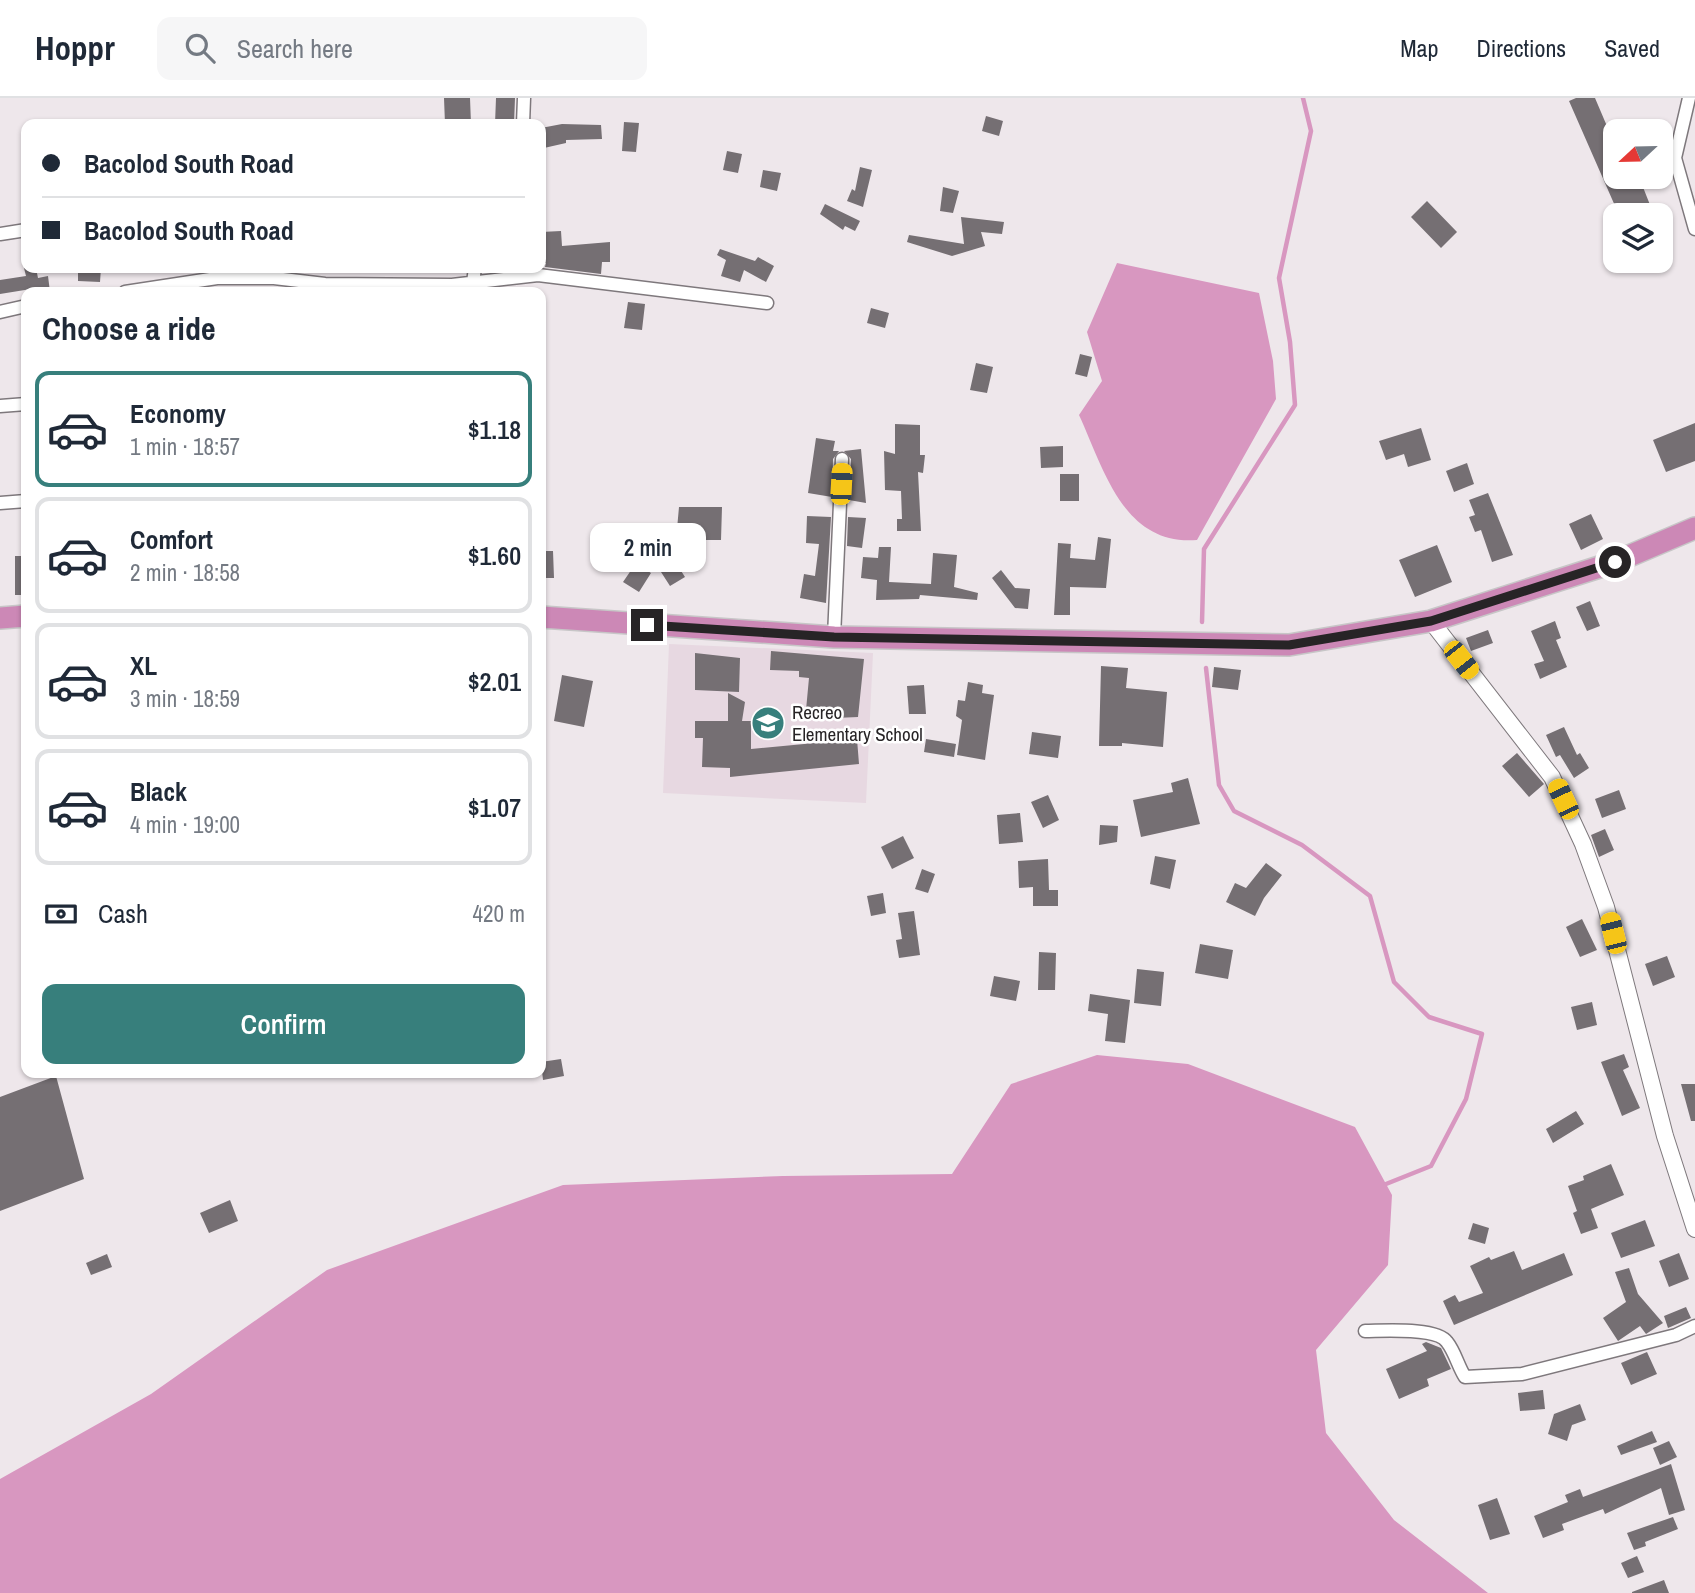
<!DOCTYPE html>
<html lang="en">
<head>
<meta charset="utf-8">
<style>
  :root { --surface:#fff; --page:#f6f6f7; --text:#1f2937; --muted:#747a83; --line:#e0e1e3; --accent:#377f7c }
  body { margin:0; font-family:"Archivo Narrow",sans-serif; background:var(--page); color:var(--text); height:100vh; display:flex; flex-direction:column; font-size:26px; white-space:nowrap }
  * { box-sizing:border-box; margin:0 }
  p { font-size:23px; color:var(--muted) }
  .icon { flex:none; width:38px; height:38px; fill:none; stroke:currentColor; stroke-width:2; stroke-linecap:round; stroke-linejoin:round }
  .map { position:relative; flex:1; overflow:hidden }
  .panel { position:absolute; left:21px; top:189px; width:525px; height:791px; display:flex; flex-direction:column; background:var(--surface); border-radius:14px; box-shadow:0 2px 5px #0004 }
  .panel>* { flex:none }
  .hud { position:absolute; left:21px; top:21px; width:525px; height:154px; border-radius:14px; box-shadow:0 2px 5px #0004; display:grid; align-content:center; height:154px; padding:0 21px; background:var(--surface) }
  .needle { width:46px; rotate:248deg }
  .controls { position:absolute; left:1603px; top:21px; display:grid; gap:14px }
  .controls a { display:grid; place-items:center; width:70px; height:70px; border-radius:14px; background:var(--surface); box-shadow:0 2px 5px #0004; font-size:35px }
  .end { position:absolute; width:32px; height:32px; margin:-16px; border:9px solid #272426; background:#fff; box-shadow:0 0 0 4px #fff }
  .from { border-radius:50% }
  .bubble { position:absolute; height:49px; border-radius:14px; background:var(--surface); box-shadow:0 2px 5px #0004; font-size:23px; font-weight:600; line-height:49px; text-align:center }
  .car { position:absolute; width:21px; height:42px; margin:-21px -10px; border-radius:9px; box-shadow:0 0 5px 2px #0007; background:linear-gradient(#f5c518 24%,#345 0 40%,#f5c518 0 76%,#345 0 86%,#f5c518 0) }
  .hud b { display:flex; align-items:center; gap:24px; height:66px; font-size:26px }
  .hud b+b { border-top:2px solid var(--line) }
  .hud i { width:18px; height:18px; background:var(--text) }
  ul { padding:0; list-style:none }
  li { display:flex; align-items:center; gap:21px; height:116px; margin:0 14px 10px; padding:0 7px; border:4px solid var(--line); border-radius:14px }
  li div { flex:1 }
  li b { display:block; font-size:26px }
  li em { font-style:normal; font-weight:600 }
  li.active { border-color:var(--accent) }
  li>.icon { width:63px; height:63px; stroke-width:1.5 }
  h2 { padding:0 21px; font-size:32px; line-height:84px }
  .pay { display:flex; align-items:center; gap:18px; height:77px; padding:0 21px; font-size:26px }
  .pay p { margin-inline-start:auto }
  .action { display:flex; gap:14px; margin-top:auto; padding:14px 21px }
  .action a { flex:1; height:80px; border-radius:14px; background:var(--accent); color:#fff; font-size:28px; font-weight:600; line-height:80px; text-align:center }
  header { display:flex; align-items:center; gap:42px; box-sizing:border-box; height:98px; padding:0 35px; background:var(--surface); border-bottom:2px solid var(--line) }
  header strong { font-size:33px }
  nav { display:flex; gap:38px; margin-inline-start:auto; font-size:24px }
  .search { width:490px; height:63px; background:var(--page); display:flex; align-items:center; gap:18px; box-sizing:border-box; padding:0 24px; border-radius:14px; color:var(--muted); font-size:26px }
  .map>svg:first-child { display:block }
  .built { fill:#e7d8e1 }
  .water { fill:#d897c0 }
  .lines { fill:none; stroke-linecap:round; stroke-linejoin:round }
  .stream { stroke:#d897c0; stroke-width:4.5 }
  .building { fill:#756f73 }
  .minor-casing { stroke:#7e787c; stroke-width:15 }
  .tertiary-casing { stroke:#7e787c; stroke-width:18 }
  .trunk-casing { stroke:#c7c6c7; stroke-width:24 }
  .minor { stroke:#fff; stroke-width:12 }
  .tertiary { stroke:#fff; stroke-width:16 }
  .trunk { stroke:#cc88b6; stroke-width:21 }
  .route { stroke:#272426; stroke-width:9 }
  .labels { text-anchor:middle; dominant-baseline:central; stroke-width:5; stroke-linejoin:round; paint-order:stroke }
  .poi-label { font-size:19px; fill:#272426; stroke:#fff; text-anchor:start }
</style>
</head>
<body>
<header>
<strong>Hoppr</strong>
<div class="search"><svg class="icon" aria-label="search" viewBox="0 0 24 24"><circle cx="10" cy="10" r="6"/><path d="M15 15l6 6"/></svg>Search here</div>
<nav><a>Map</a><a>Directions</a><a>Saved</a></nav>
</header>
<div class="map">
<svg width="1695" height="1495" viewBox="0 0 1695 1495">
  <rect width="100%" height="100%" fill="#eee7eb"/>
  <path class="built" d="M669,546L873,555L866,705L663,695Z"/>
  <path class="water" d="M1117,165L1259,195L1273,263L1276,301L1197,442C1123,448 1104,371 1079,317L1102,283L1087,234Z
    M1097,957L1188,966L1355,1029L1392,1097L1388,1167L1316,1252L1326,1335L1394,1422L1488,1495H0V1381L151,1296L327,1172L563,1087L783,1078L952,1076L1011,986Z"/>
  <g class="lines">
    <path class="stream" d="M1202,524L1204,451L1295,307L1290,244L1279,180L1311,33L1303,0
      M1206,570L1219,687L1234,713L1302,747L1370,798L1394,884L1429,919L1482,936L1466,1001L1431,1068L1386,1086"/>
  </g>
  <path class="building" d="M444,0H470L471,26H445Z
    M496,0H515L514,26H495Z
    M1576,0H1595L1615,47V79H1639L1654,117H1619L1569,3Z
    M986,18L1003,23L999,38L982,33Z
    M624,24L639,25L636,54L622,53Z
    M562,26L601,27L602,41L566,42V45L544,50L541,30Z
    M727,53L742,56L738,75L723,72Z
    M860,69L872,72L863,109L847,103L852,91L855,93Z
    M763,72L781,75L777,93L760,89Z
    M943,89L959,93L953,115L940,113Z
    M1427,103L1457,134L1441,150L1411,119Z
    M825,106L860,123L855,133L845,128L843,132L820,116Z
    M961,119L1004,124L1002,136L981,134L985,148L952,158L907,144L909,137L964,146Z
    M561,133L562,148L610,144V164H602L601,176L545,169L546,165H541V134Z
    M720,151L755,163L758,159L774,168L766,184L744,172L740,184L721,178L726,162L717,157Z
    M24,170H36L38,180L48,178L50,194H31V191L0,196V182L26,178Z
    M78,170H101L100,184L78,183Z
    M628,204L645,206L642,232L624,230Z
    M871,210L889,215L885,230L867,225Z
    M1080,256L1092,259L1087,279L1075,276Z
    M976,265L993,269L987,295L970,292Z
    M1695,325V363L1666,374L1653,342Z
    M895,326L920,327V357H925L923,375L918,374L921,433H897V421H902L901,393L885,392L884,353L895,356Z
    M1421,330L1431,362L1408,369L1404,356L1386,362L1379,343Z
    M816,340L835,343L833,353H839L833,361L832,399L808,395Z
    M1063,348V369L1041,370L1040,349Z
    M861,351L866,405L849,402L851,361L844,353Z
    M1467,365L1474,386L1454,394L1446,373Z
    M1060,376H1079V403H1060Z
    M1488,395L1513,457L1492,464L1481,432L1475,434L1469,419L1475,417L1469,402Z
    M679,409H722L721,442H698V433L677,431Z
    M1591,416L1603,441L1581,452L1569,426Z
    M807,418L831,419L826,505L800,500L804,476L815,478L819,446L806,445Z
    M848,419L866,420L862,450L847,448Z
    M1098,439L1111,441L1106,490L1070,489V517H1054L1058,445L1071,446L1070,460L1095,462Z
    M1437,447L1452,484L1415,499L1399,462Z
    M879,449H891L889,484L931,486L933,455L957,457L954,489L978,495L977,502L920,497L919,501L876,502L877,482L861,480L863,459L878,460Z
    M541,453H553L554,480H541Z
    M15,458H26V497H15Z
    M636,465L651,475L639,494L623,484Z
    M676,465L685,479L670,488L661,474Z
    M1001,472L1015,490L1030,491L1028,511L1015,510L992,480Z
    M1590,503L1600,528L1587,533L1576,509Z
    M1555,523L1561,540L1556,542L1567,569L1540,581L1534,566L1544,563L1531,533Z
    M1488,532L1493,545L1471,553L1466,540Z
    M771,553L864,561L858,619L835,620L836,614L806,612L809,580L799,579V573L770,572Z
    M695,555L740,560L739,594L695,592Z
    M1101,568L1128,570L1126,590L1167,594L1163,649L1122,645V648H1099Z
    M1214,569L1241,572L1238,592L1212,589Z
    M562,577L593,583L584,629L554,623Z
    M968,584L983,587L982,595L994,597L985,662L957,657L962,622L956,618L958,602L965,603Z
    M924,587L926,616H909L907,588Z
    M728,595L745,604L742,623H751V651L857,641L859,666L730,679V670L702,669L703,640H695V623H728Z
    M1564,629L1577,657L1580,655L1589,670L1574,680L1560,657L1556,659L1546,637Z
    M1032,634L1061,638L1058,660L1029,656Z
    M926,641L956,646L954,659L924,654Z
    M1517,655L1544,686L1529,699L1502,668Z
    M1188,680L1200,726L1141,739L1133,702L1173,694L1171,685Z
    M1619,692L1626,711L1602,720L1595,701Z
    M1048,697L1059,722L1043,730L1031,704Z
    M1020,715L1023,744L999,746L997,717Z
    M1100,727L1118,728L1117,744L1099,747Z
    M1605,731L1614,752L1599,759L1591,737Z
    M903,738L914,760L892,771L881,749Z
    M1155,758L1176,762L1170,791L1150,786Z
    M1048,761L1049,792H1058V808H1033V789L1019,790L1018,763Z
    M1266,765L1282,777L1264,800L1255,818L1226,804L1235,785L1246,790Z
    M922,771L935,776L928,795L915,791Z
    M883,795L886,815L871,818L867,798Z
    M914,813L920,857L899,860L896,842L902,841L898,815Z
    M1582,821L1597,852L1580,859L1566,829Z
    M1200,846L1233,852L1228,881L1195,875Z
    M1039,854L1056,855L1055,892H1038Z
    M1667,858L1675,879L1653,888L1645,866Z
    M1137,871L1164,874L1161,908L1134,905Z
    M994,878L1020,883L1016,903L990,898Z
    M1090,896L1130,902L1125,945L1105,943L1108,916L1088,913Z
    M1592,904L1597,927L1577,932L1571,909Z
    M1624,956L1629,969L1623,972L1640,1010L1622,1018L1601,964Z
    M561,961L564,978L543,982L541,964Z
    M56,978L84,1081L0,1113V999Z
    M1681,986H1695V1023H1691Z
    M1576,1013L1584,1026L1553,1045L1546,1031Z
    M1611,1066L1624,1097L1591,1111L1598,1130L1581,1136L1573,1115L1577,1113L1568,1088L1584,1082L1583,1078Z
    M230,1102L238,1123L209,1135L200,1115Z
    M1645,1122L1655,1148L1621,1160L1611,1135Z
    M1473,1125L1489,1130L1485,1146L1468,1141Z
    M1514,1153L1522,1172L1564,1155L1573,1177L1454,1227L1443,1203L1455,1197L1459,1204L1483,1195L1470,1168L1489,1159L1491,1162Z
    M1679,1155L1689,1181L1669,1189L1659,1163Z
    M107,1156L112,1169L91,1177L86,1165Z
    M1629,1170L1638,1196L1663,1225L1646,1236L1640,1228L1618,1243L1603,1220L1626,1204L1615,1174Z
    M1686,1209L1691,1220L1668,1230L1664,1218Z
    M1426,1244L1441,1250L1451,1271L1427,1281L1429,1288L1399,1301L1386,1271L1427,1253L1422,1246Z
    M1647,1254L1657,1276L1631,1287L1621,1265Z
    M1543,1292L1545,1311L1520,1313L1518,1295Z
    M1580,1306L1586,1322L1572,1327L1567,1343L1548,1336L1554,1316Z
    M1652,1333L1657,1344L1621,1357L1617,1348Z
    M1669,1343L1677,1359L1660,1367L1653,1350Z
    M1671,1366L1685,1412L1669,1417L1661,1390L1605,1416L1603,1411L1562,1426L1564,1432L1543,1440L1534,1418L1568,1404L1565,1397L1580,1391L1583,1399Z
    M1497,1400L1510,1436L1490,1442L1478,1407Z
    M1673,1419L1678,1431L1645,1444L1646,1448L1634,1452L1627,1435Z
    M1637,1458L1644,1474L1628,1480L1621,1465Z
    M1664,1482L1669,1495H1632V1494Z"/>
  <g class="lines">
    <defs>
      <path id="minor" d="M1689,0L1675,60L1695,131
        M523,26L524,0
        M0,136L26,132
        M473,184L475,170
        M125,194L217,180H274L325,186L452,187L538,177L767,205
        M0,214L26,208
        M0,308L26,306
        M0,405L26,403
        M834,539L842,361
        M1365,1233C1383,1233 1437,1229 1447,1244C1455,1254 1458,1268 1465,1279L1522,1276L1676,1237L1695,1228"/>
      <path id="tertiary" d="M1431,523L1552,679L1583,746L1606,809L1665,1038L1695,1131"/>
      <path id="trunk" d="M541,519L834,539L1289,547L1431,523L1615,464L1695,430
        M0,520L26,518"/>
    </defs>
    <use href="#minor" class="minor-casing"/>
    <use href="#tertiary" class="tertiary-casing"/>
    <use href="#trunk" class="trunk-casing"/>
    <use href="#minor" class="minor"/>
    <use href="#tertiary" class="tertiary"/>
    <use href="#trunk" class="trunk"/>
  </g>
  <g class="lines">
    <path class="route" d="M647,527L834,539L1289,547L1431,523L1615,464"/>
  </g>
  <defs>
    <symbol id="school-disc" viewBox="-11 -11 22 22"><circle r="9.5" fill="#377f7c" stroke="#fff"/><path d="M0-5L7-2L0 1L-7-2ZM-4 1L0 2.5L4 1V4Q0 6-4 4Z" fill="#fff"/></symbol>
  </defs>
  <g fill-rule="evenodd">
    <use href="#school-disc" x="749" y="606" width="38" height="38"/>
  </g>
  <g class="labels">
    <g class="poi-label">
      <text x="792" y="614">Recreo<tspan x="792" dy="22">Elementary School</tspan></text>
    </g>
  </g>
</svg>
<div class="controls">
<a><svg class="needle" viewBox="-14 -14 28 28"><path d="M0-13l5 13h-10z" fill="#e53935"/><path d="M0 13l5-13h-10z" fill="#747a83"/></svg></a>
<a><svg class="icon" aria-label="layers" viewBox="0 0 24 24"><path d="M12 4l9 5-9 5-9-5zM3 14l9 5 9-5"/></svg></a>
</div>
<i class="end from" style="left:1615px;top:464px"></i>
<i class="end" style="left:647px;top:527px"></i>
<div class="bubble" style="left:590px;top:425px;width:116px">2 min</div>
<i class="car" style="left:841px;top:386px;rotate:3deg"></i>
<i class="car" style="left:1461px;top:562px;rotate:142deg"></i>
<i class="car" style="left:1563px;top:701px;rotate:335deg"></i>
<i class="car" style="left:1613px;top:835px;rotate:346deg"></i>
<div class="hud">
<b><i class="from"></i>Bacolod South Road</b>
<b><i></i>Bacolod South Road</b>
</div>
<section class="panel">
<h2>Choose a ride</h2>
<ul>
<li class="active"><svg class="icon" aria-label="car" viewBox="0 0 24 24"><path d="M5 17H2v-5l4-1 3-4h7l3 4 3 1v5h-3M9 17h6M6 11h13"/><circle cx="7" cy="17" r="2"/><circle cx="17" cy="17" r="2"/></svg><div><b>Economy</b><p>1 min · 18:57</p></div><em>$1.18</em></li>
<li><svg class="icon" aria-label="car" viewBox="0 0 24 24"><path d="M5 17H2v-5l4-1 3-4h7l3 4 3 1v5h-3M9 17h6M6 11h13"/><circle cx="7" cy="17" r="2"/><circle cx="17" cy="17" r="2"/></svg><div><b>Comfort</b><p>2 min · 18:58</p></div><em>$1.60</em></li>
<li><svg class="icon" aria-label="car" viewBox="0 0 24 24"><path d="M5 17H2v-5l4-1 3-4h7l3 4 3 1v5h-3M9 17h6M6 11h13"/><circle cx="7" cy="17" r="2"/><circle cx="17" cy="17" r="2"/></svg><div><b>XL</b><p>3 min · 18:59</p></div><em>$2.01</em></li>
<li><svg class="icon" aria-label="car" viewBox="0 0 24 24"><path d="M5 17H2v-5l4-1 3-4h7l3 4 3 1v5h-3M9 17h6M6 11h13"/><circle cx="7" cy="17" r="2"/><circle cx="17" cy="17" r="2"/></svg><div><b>Black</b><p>4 min · 19:00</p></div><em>$1.07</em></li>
</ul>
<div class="pay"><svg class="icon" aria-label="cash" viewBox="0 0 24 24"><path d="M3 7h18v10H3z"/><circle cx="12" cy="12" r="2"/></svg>Cash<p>420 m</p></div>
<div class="action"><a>Confirm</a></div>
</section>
</div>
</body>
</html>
